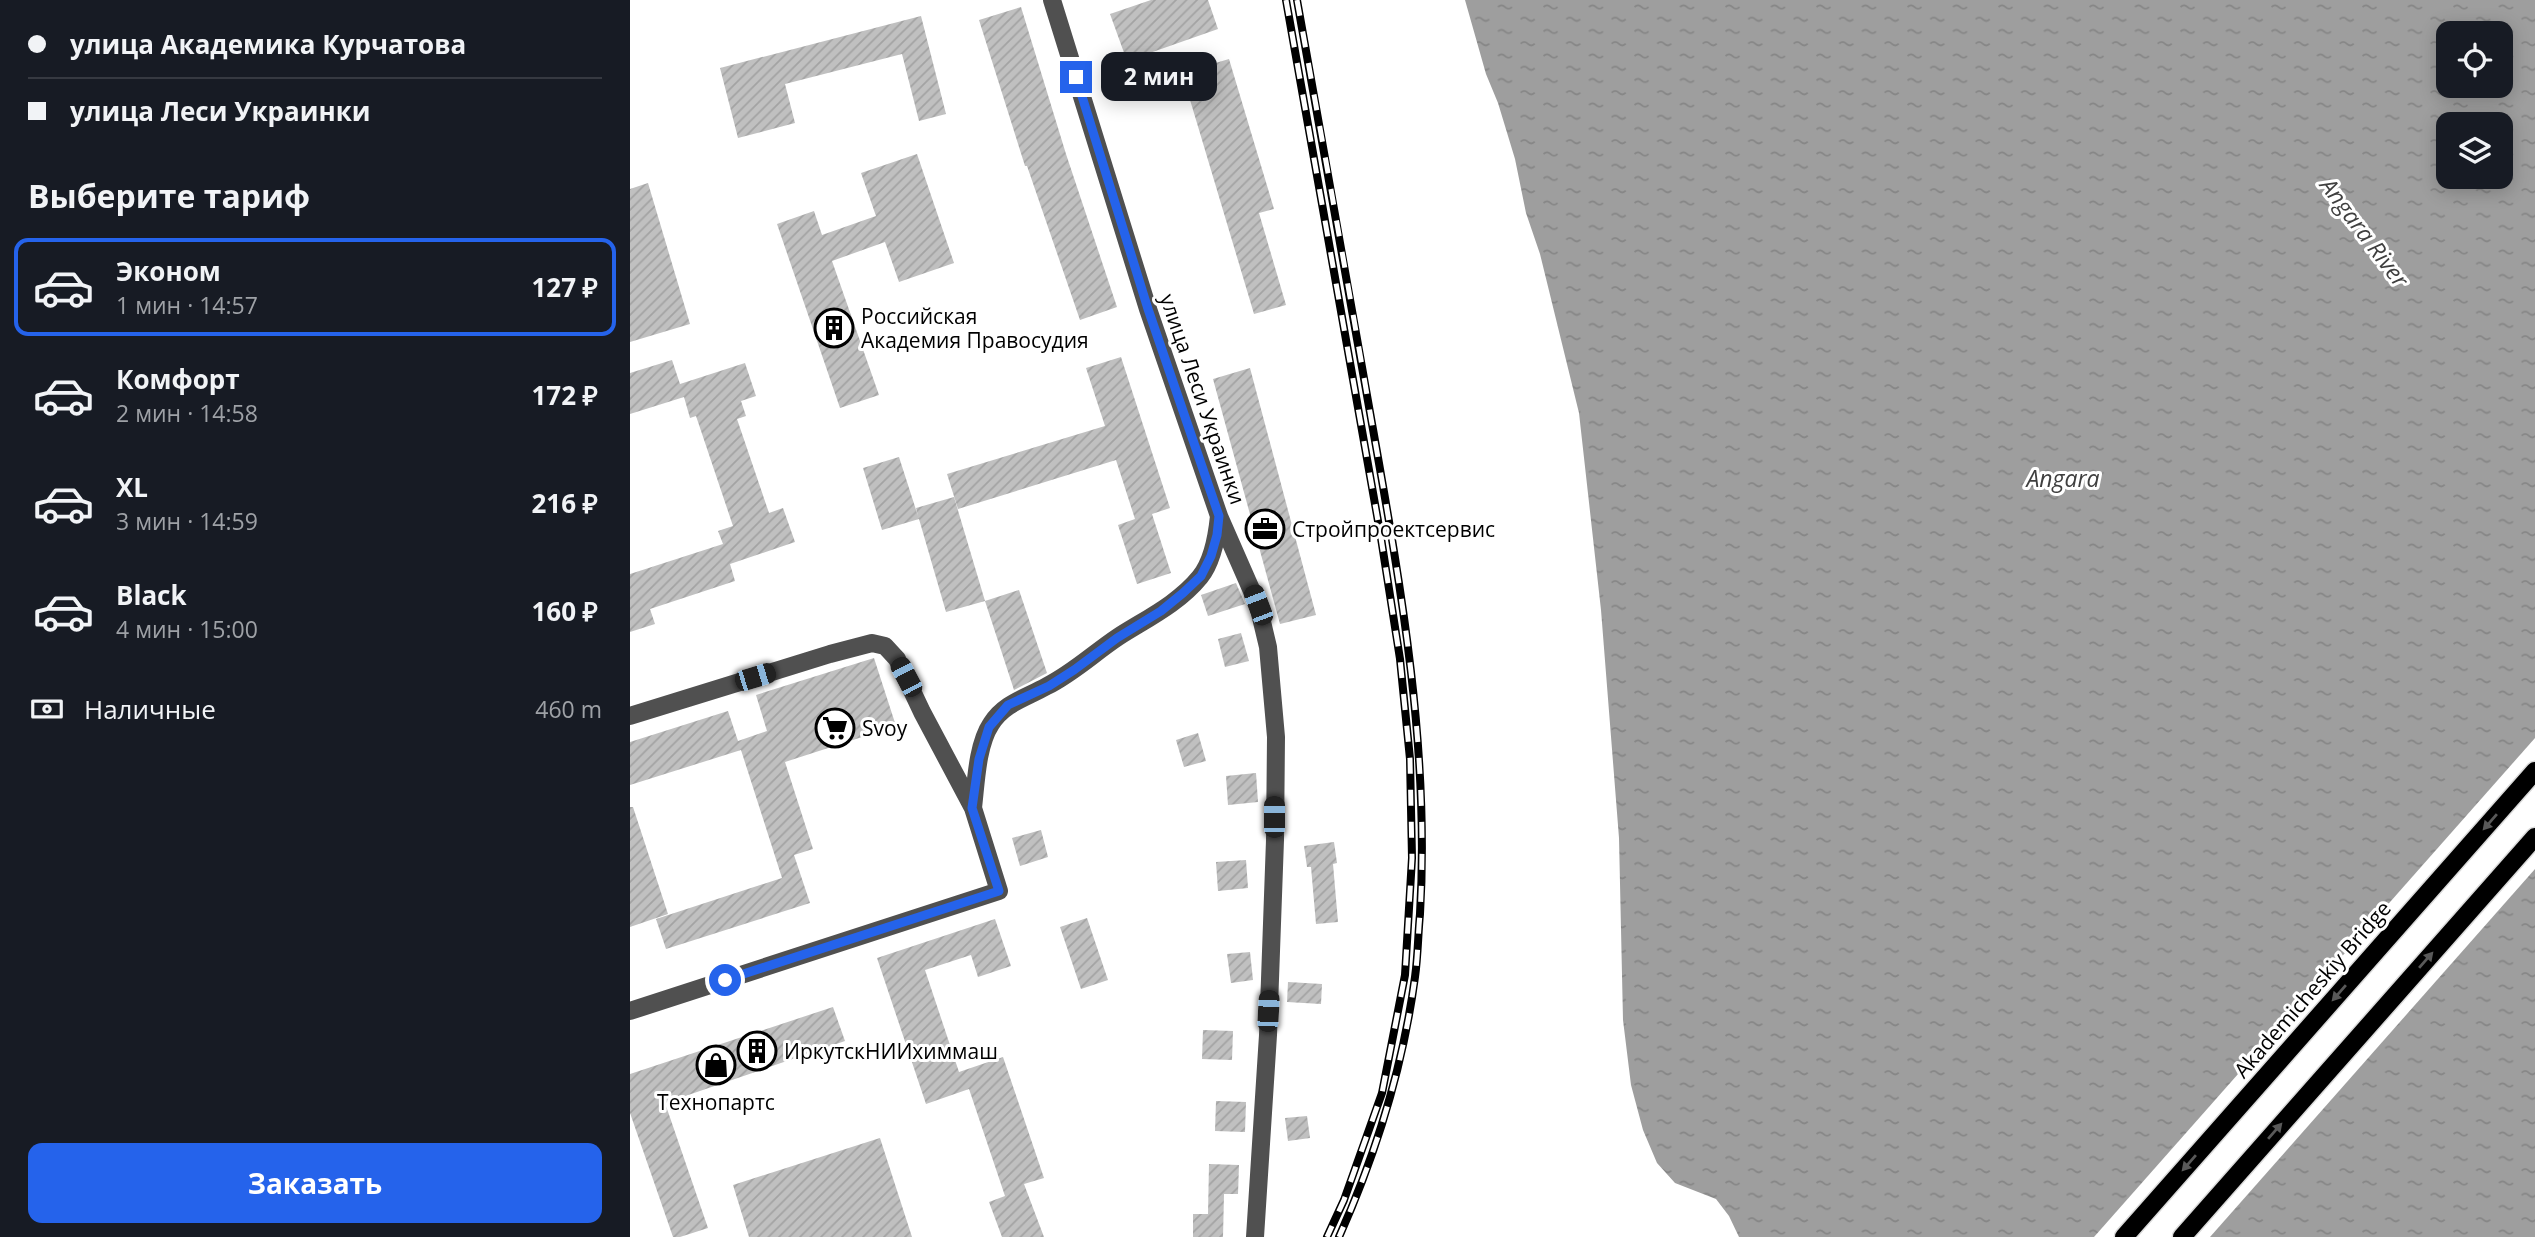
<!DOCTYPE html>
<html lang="ru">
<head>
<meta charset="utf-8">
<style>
  :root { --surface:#171b24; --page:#20242c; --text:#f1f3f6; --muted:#9ea1a6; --line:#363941; --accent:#2563eb }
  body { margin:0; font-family:"Open Sans",sans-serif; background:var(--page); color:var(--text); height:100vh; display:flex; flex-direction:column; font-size:26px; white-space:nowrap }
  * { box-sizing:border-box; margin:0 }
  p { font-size:23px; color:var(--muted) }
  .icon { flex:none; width:38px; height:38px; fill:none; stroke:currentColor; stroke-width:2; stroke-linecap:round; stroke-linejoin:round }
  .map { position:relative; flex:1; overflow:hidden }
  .drawer { display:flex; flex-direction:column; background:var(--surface); width:630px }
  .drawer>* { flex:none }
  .hud { display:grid; align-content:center; height:154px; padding:0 28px; background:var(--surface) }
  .tools { position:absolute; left:1806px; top:21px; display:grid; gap:14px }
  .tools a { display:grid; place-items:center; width:77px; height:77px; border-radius:14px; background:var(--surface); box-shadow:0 4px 18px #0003; font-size:35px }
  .end { position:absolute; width:32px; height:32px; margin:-16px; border:9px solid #2563eb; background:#fff; box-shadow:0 0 0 4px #fff }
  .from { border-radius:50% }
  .bubble { position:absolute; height:49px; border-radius:14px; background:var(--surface); box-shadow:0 4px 18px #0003; font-size:23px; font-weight:700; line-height:49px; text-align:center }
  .car { position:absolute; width:21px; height:42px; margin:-21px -10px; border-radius:9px; box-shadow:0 0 5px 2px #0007; background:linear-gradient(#222 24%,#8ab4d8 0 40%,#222 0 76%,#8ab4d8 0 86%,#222 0) }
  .hud b { display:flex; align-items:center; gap:24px; height:66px; font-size:26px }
  .hud b+b { border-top:2px solid var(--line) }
  .hud i { width:18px; height:18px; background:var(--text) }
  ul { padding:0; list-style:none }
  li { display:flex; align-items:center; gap:21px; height:98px; margin:0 14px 10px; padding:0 14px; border:4px solid transparent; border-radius:14px }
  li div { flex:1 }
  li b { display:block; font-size:26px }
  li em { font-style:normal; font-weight:700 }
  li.selected { border-color:var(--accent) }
  li>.icon { width:63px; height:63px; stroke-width:1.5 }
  h2 { padding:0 28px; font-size:32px; line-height:84px }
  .pay { display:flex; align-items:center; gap:18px; height:77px; padding:0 28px; font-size:26px }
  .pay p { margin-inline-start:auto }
  .cta { display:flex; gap:14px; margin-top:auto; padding:14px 28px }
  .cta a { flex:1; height:80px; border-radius:14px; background:var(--accent); color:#fff; font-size:28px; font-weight:700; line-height:80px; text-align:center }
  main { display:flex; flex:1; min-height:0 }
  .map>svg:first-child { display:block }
  .water { fill:url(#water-ripples); fill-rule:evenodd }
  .pier { fill:#fff }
  .building { fill:url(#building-hatch) }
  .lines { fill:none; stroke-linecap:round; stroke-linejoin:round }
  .major-casing { stroke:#dbdbdb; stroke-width:21 }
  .minor { stroke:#505050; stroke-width:18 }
  .major { stroke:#000; stroke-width:18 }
  .rail-casing { stroke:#000; stroke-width:8 }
  .rail { stroke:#fff; stroke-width:5; stroke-dasharray:16; stroke-linecap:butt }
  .oneway { fill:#595959 }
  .route { stroke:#2563eb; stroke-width:9 }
  .labels { text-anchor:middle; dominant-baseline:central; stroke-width:6; stroke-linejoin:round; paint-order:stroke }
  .poi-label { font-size:21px; fill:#000; stroke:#fff; text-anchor:start }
  .street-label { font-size:21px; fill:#000; stroke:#fff }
  .water-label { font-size:23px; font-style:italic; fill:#3f3f3f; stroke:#fff }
</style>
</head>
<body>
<main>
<section class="drawer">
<div class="hud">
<b><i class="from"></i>улица Академика Курчатова</b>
<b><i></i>улица Леси Украинки</b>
</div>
<h2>Выберите тариф</h2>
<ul>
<li class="selected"><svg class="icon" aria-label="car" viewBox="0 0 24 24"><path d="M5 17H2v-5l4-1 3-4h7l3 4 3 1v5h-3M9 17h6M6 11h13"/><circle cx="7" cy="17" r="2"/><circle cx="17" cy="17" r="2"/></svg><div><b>Эконом</b><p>1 мин · 14:57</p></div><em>127 ₽</em></li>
<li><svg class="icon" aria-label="car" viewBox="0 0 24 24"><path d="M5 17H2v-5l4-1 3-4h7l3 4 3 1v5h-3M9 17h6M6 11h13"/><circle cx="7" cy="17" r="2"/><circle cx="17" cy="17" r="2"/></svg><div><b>Комфорт</b><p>2 мин · 14:58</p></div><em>172 ₽</em></li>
<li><svg class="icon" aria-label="car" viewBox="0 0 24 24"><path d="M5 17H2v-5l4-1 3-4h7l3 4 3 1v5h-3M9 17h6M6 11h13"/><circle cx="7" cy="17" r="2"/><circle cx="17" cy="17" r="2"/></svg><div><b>XL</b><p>3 мин · 14:59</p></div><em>216 ₽</em></li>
<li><svg class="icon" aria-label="car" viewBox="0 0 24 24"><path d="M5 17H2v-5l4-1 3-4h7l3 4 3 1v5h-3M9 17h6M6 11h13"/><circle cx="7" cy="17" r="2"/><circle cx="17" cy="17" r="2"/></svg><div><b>Black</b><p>4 мин · 15:00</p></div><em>160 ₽</em></li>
</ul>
<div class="pay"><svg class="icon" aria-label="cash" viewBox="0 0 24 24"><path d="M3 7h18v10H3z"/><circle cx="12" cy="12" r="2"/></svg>Наличные<p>460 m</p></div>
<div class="cta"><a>Заказать</a></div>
</section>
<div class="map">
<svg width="1905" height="1237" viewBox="0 0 1905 1237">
  <defs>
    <pattern id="water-ripples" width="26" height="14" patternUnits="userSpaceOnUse" patternTransform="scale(1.75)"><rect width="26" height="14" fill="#9e9e9e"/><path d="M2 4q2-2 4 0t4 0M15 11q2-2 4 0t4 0" fill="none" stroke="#868686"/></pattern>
    <pattern id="building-hatch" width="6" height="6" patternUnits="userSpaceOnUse" patternTransform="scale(1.75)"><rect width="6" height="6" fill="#c0c0c0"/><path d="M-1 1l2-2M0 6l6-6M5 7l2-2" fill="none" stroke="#a3a3a3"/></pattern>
  </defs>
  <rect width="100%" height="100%" fill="#fff"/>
  <path class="water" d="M835,0H1905V1237H1109L1099,1216L1086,1199L1045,1183L1027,1163L1013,1130L1001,1085L993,1020L989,838L971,610L949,413L910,254L896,213L885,159L868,103L856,74ZM1818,33H1871V86H1818ZM1818,124H1871V177H1818Z"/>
  <path class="pier" d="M1905,738V869L1580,1237H1464Z"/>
  <path class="building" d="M521,0H578L588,29L497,61L480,14Z
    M391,7L436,154L487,307L450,320L397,166H395L349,20Z
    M291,16L316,114L289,121L272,54L155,84L165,123L108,138L90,68Z
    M599,59L644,209L629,213L656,305L624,314L552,73Z
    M287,154L324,263L269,282L255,242L202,261L249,395L210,408L147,224L184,211L192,235L246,216L231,173Z
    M18,183L60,324L0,342V189Z
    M491,357L540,508L522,514L541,573L507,584L488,525L505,519L486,460L328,509L317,474L475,426L456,368Z
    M42,360L50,384L115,363L126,396L111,401L116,416L107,419L139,513L153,508L165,542L100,564L105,581L20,609L25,624L0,632V574L93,544L88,531L103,526L66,416L60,418L54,397L0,414V373Z
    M620,368L686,615L650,624L583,379Z
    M269,457L288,516L286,508L324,497L355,601L316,612L289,519L252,530L233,468Z
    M606,583L615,604L578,616L571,595Z
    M389,590L417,673L384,690L355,601Z
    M611,633L619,661L595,667L588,639Z
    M244,658L266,726L155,762L183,849L164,855L180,903L36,949L26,919L152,878L111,750L0,785V742L98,711L108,741L137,731L126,695Z
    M568,733L576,761L554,767L546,740Z
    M626,773L628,802L598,805L596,776Z
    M0,807H3L38,914L0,927Z
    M411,830L418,857L390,866L382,838Z
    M704,842L707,863L703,864L708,922L686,924L681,867H677L674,846Z
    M616,860L618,888L588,891L586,862Z
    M457,918L478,980L451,989L430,927Z
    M365,919L381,966L348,977L341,955L295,970L329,1072L373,1057L414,1178L394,1184L414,1237H372L359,1202L375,1196L339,1089L296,1104L247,958Z
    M620,952L623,980L601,983L597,954Z
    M658,982L692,984L691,1004L657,1002Z
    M203,1007L215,1041L35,1103L78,1228L50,1237H43L0,1113V1074Z
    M573,1030L603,1031L602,1060L572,1059Z
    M586,1101L616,1102L615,1132L585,1131Z
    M677,1116L680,1138L658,1141L655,1118Z
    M250,1138L282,1237H119L103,1185Z
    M579,1164L609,1165L608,1194H594L593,1237H563V1214H578Z"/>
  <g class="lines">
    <defs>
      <path id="major" d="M1494,1237L1905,771
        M1552,1237L1905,837"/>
    </defs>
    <use href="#major" class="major-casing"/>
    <path class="minor" d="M422,0L518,309L589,516L628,605L638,647L646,737L645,840L638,1035L625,1237
      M0,716L200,654L242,643L255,646L267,659L292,712L343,808L369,891L0,1011
      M343,808C346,783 347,745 361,724C374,703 396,698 417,686C443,673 464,653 488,637C516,619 548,604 570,577C583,561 587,536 589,516"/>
    <use href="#major" class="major"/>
    <defs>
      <path id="rail" d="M656,0L751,538L770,659L780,759L782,858L775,975L752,1093L714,1200L697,1237
        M667,0C692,139 717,278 741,418C770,582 800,746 790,914C788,934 788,956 785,977C773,1067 746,1154 709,1237"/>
    </defs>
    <use href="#rail" class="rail-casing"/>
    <use href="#rail" class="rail"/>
  </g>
  <defs><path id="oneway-solid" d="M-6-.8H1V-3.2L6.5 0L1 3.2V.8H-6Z" transform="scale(1.75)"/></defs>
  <g class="oneway">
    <use href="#oneway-solid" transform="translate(1860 822) rotate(131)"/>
    <use href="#oneway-solid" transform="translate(1796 960) rotate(-49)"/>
    <use href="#oneway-solid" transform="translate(1709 993) rotate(131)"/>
    <use href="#oneway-solid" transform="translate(1645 1131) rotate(-49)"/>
    <use href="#oneway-solid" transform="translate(1559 1163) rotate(131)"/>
  </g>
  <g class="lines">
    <path class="route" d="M95,980L369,891L342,808L349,759L359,727L378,705L419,686L444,670L487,638L531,611L553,593L571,576L581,556L587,535L589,516L518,309L446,77"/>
  </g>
  <defs>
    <symbol id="building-ring" viewBox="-11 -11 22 22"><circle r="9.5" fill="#fff" stroke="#000" stroke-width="1.5"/><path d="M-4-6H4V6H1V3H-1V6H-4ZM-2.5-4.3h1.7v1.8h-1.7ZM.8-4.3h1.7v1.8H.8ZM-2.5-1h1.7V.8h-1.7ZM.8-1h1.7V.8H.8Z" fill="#000"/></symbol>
    <symbol id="office-ring" viewBox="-11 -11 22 22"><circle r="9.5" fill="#fff" stroke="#000" stroke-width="1.5"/><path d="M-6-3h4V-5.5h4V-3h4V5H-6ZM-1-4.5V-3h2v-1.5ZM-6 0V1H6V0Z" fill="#000"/></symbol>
    <symbol id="supermarket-ring" viewBox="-11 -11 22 22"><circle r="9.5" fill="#fff" stroke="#000" stroke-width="1.5"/><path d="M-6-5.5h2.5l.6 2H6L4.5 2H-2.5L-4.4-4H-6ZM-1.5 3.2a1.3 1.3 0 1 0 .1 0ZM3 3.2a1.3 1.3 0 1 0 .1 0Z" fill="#000"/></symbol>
    <symbol id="shop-ring" viewBox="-11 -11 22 22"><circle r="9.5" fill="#fff" stroke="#000" stroke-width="1.5"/><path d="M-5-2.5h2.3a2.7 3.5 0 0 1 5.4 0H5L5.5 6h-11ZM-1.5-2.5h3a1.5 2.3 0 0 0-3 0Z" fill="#000"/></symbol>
  </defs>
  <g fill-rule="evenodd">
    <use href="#building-ring" x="182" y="306" width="44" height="44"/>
    <use href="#office-ring" x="613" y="507" width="44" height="44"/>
    <use href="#supermarket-ring" x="183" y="706" width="44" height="44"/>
    <use href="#building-ring" x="105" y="1029" width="44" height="44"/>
    <use href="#shop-ring" x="64" y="1043" width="44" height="44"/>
  </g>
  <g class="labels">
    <g class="poi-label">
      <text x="231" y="316">Российская<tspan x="231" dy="24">Академия Правосудия</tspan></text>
      <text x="662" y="529">Стройпроектсервис</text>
      <text x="232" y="728">Svoy</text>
      <text x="154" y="1051">ИркутскНИИхиммаш</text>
      <text x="86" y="1102" text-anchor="middle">Технопартс</text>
    </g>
    <g class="street-label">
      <text transform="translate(573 399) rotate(71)">улица Леси Украинки</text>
      <text transform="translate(1682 989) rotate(-49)">Akademicheskiy Bridge</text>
    </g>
    <g class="water-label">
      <text transform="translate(1735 232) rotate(53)">Angara River</text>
      <text x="1433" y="478">Angara</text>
    </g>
  </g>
</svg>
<div class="tools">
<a><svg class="icon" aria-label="locate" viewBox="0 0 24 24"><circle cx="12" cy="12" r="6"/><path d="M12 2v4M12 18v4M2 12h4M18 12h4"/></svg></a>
<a><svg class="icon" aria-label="layers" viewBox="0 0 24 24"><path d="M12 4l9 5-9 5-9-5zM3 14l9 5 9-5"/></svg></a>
</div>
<i class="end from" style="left:95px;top:980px"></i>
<i class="end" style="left:446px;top:77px"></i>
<div class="bubble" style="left:471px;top:52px;width:116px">2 мин</div>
<i class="car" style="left:628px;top:605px;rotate:339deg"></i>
<i class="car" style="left:125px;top:677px;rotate:73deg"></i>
<i class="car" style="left:276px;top:677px;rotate:332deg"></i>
<i class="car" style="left:644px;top:817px;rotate:0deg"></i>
<i class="car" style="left:638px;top:1011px;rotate:3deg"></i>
</div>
</main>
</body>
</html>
